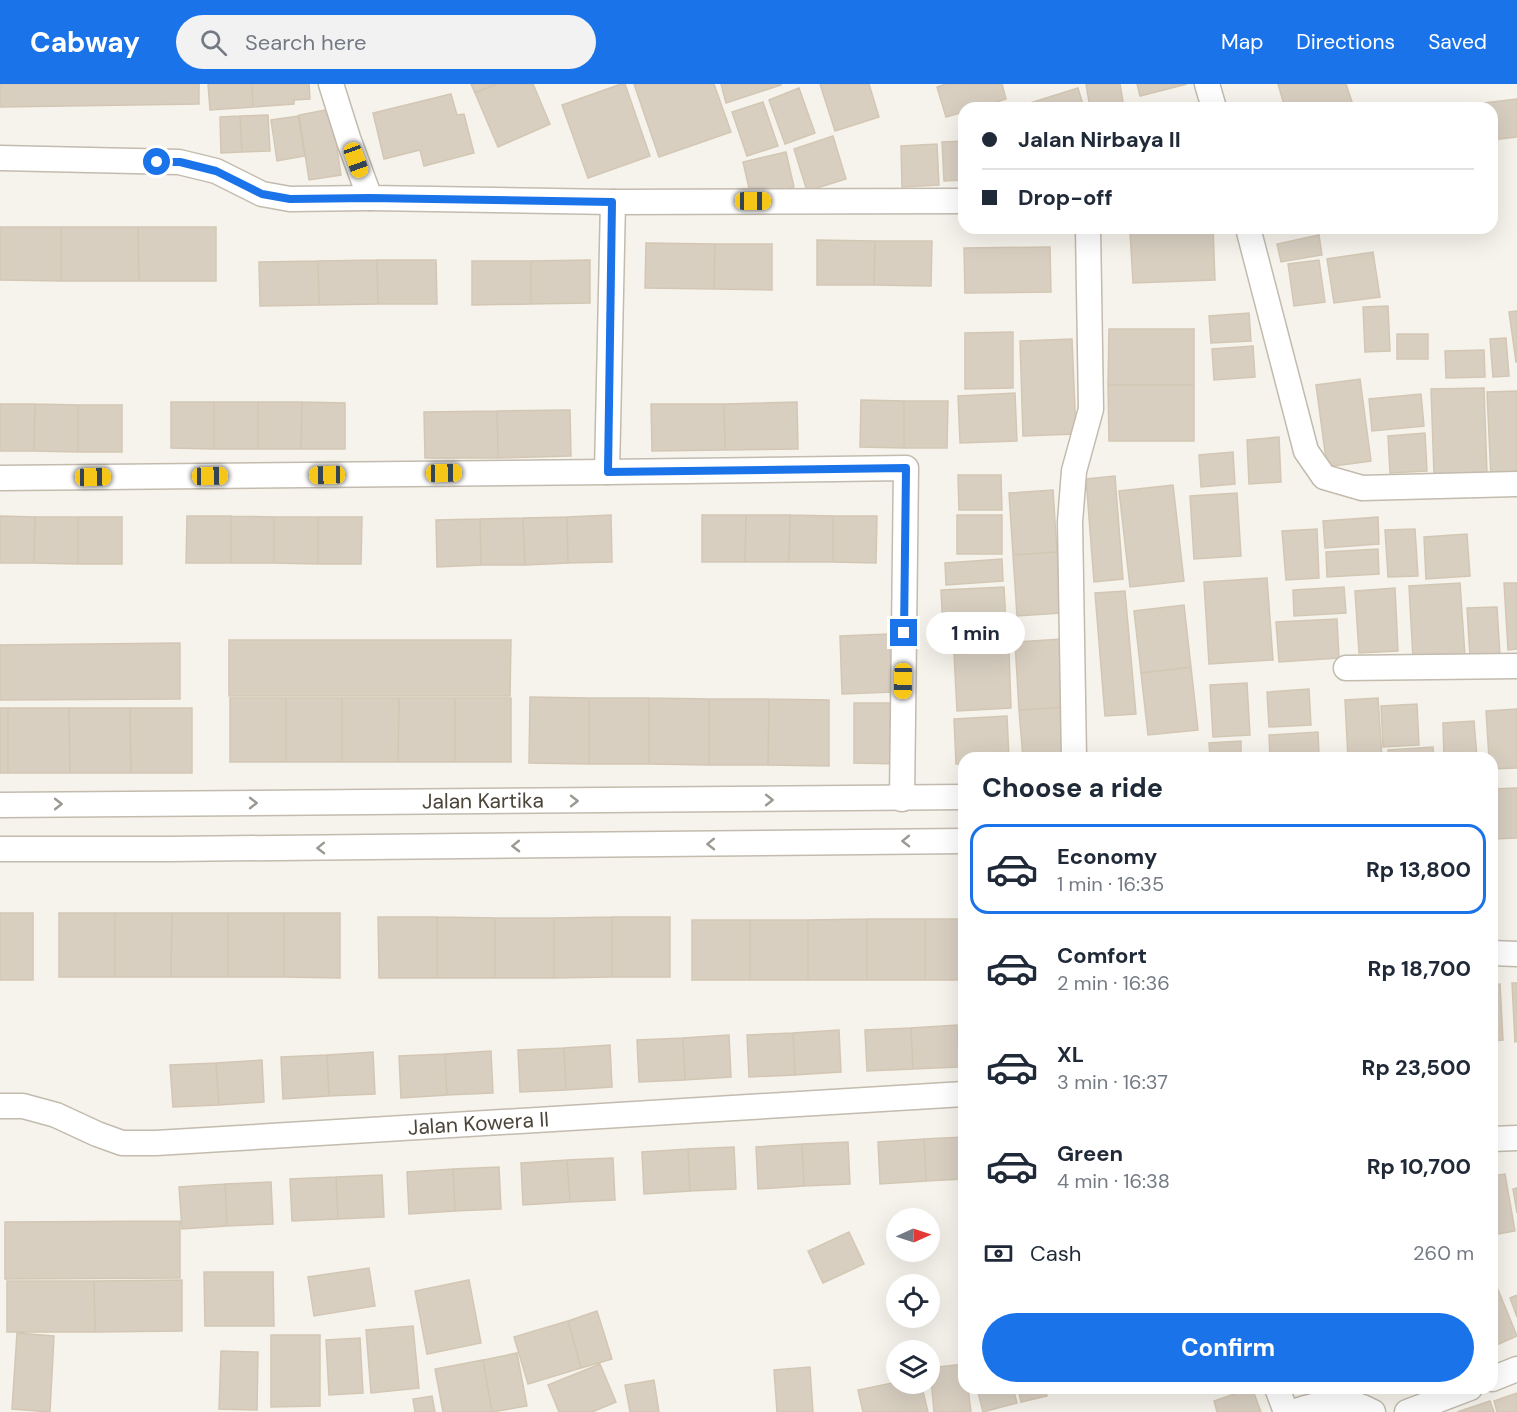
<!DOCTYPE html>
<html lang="en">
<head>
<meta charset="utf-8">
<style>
  :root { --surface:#fff; --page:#f2f2f3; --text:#1f2937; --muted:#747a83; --line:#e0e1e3; --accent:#1a73e8 }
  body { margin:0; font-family:"DM Sans",sans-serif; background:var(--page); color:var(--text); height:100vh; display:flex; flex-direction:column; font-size:22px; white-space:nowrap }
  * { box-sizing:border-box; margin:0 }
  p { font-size:20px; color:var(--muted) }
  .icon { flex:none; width:33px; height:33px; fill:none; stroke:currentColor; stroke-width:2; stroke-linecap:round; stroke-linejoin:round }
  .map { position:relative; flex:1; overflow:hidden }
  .drawer { position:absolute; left:958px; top:668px; width:540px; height:642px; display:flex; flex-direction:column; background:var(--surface); border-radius:18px; box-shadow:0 6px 24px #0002 }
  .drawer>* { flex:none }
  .hud { position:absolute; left:958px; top:18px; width:540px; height:132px; border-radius:18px; box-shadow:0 6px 24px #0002; display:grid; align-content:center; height:132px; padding:0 24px; background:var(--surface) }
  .needle { width:39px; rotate:87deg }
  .fabs { position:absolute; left:886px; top:1124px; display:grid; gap:12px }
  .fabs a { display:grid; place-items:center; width:54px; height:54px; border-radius:50%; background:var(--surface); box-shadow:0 6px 24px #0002; font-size:30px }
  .end { position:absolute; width:27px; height:27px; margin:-14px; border:8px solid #1a73e8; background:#fff; box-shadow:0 0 0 3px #fff }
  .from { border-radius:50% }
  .bubble { position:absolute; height:42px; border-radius:21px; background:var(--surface); box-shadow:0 6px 24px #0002; font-size:20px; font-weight:700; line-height:42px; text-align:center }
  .car { position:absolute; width:18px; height:36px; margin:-18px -9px; border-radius:8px; box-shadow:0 0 4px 2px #0007; background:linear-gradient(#f5c518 24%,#345 0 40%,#f5c518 0 76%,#345 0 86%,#f5c518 0) }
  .hud b { display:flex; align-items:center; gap:21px; height:57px; font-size:22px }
  .hud b+b { border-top:2px solid var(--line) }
  .hud i { width:15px; height:15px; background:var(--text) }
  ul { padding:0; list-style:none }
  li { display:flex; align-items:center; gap:18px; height:90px; margin:0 12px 9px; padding:0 12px; border:3px solid transparent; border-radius:18px }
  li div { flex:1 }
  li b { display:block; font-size:22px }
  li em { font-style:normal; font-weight:700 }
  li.selected { border-color:var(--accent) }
  li>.icon { width:54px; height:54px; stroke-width:1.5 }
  h2 { padding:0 24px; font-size:27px; line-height:72px }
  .pay { display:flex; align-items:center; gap:15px; height:66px; padding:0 24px; font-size:22px }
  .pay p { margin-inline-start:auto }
  .cta { display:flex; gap:12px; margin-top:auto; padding:12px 24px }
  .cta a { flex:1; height:69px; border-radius:36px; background:var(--accent); color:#fff; font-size:24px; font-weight:700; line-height:69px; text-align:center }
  header { display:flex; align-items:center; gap:36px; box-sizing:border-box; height:84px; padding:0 30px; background:var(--accent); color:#fff }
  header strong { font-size:28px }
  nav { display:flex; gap:33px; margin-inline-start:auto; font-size:21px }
  .search { width:420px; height:54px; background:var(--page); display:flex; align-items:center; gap:15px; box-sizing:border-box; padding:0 21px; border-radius:33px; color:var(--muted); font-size:22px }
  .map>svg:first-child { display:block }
  .building { fill:#d8cfc1; stroke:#d3c7b4; stroke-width:1.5 }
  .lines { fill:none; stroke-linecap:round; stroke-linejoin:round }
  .minor-casing { stroke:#c2bbae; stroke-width:27 }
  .minor { stroke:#fff; stroke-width:24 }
  .oneway { stroke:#9c9892 }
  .route { stroke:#1a73e8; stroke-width:8 }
  .labels { text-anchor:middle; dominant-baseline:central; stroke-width:5; stroke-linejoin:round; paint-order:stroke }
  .street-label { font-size:21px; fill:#4b4439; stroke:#fff }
</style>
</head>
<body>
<header>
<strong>Cabway</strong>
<div class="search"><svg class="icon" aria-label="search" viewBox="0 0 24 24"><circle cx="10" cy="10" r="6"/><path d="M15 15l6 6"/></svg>Search here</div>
<nav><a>Map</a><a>Directions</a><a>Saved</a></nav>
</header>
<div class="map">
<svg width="1517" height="1328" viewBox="0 0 1517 1328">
  <rect width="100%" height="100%" fill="#f6f3ec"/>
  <path class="building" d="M0,0H199V20L0,23Z
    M208,0H252L253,23L210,26Z
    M252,0H309L310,15L294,16V20L253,23Z
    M471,0H497L475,9Z
    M497,0H533L550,40L498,63L475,9Z
    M621,0H625L650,72L588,94L562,21Z
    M634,0H714L731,48L659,73Z
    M721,0H781V1L726,19Z
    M820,0H869L879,33L835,47Z
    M946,0H1002L1006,15L977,24H964V28L946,33L937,3Z
    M1086,0H1120L1124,24H1090Z
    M1137,0H1187L1140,12Z
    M1278,0H1346L1354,24H1285Z
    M799,4L815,49L785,60L769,16Z
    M1078,4L1084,24H1032L1030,19Z
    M451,10L457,31L464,30L474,69L424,82L420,66L384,75L373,29Z
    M1517,15V53L1492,56V24H1485L1484,19Z
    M763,18L778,62L747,72L732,28Z
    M1190,19V24H1160Z
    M331,25L341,91L309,96L299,31Z
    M268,31L270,67L242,68L240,32Z
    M240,32L242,68L221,69L220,33Z
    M298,32L305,72L277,77L271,36Z
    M833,52L846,95L807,107L794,65Z
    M964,57V96L944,97L942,58Z
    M937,60L939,101L902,103L901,62Z
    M786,68L794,103L751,113L743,78Z
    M0,143H61V197L0,196Z
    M61,143H138L139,197H61Z
    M138,143H216V197H139Z
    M1213,144L1215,196L1133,199L1130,148Z
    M1319,151L1322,171L1281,178L1277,160Z
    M817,156L875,157L874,201H817Z
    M875,157H932L931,202L874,201Z
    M646,159L715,160L714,205L645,204Z
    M715,160H772V206L714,205Z
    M1050,163L1051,208L965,209L964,164Z
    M1373,168L1380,213L1334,219L1327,175Z
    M377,176H436L437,220H378Z
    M377,176L378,220L319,221L318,177Z
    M590,176V219L531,220V177Z
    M1319,176L1325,218L1294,222L1288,180Z
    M318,177L319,221L260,222L259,178Z
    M472,177H531V220L472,221Z
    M1388,222L1390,267L1365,268L1363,223Z
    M1517,227V278H1516L1509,228Z
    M1249,229L1251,257L1211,259L1209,232Z
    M1109,245H1194V301H1108Z
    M1013,248V304L965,305V249Z
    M1397,250H1428V275H1397Z
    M1506,254L1509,292L1493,293L1490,255Z
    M1072,255L1076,350L1023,352L1020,257Z
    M1253,262L1255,293L1214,296L1212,265Z
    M1484,266L1485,293L1446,294L1445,267Z
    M1360,295L1371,377L1327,383L1316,301Z
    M1108,301H1194V357H1109Z
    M1484,304L1487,389L1434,391L1431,305Z
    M1517,307V393L1491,395L1487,308Z
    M1015,309L1017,357L960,359L958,312Z
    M1421,310L1424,342L1372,347L1369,315Z
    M861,316L904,317V364L860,363Z
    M904,317H948L947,364H904Z
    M171,318H214V365L171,364Z
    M214,318H258V365H214Z
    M258,318H302L301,365H258Z
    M302,318L345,319V365H301Z
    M797,318L798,365L725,366L724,320Z
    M0,320H35L34,367H0Z
    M35,320L78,321V368L34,367Z
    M651,320H724L725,366L652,367Z
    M78,321H122V368H78Z
    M570,326L571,372L498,374L497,327Z
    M497,327L498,374H425L424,328Z
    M1425,349L1427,387L1390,389L1388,352Z
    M1279,353L1281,398L1249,400L1247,356Z
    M1233,368L1235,400L1201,403L1199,371Z
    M958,391H1001L1002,426H959Z
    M1115,392L1123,495L1094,498L1086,395Z
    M1173,401L1184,497L1130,503L1119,407Z
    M1053,406L1057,468L1013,471L1009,409Z
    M1237,409L1241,472L1194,475L1190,412Z
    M611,431L612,478L568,479L567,433Z
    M702,431H746L745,478H702Z
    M746,431H790L789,478H745Z
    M790,431L833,432V478H789Z
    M957,431H1002V470H957Z
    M0,432L35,433L34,479H0Z
    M187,432H231V479H186Z
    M231,432L274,433V479H231Z
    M833,432H877L876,479L833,478Z
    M35,433H78V480L34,479Z
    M78,433H122V480H78Z
    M274,433H318V480L274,479Z
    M318,433H362L361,480H318Z
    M567,433L568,479L525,481L523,434Z
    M1378,433L1379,460L1325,464L1323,437Z
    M523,434L525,481H481L480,435Z
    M480,435L481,481L437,483L436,436Z
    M1317,445L1319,494L1286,496L1282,447Z
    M1415,445L1418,492L1388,493L1385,446Z
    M1467,450L1470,492L1426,495L1424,453Z
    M1378,465L1379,490L1327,493L1326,468Z
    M1057,468L1061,529L1017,532L1013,471Z
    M1002,475L1003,497L946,501L945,479Z
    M1267,494L1273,576L1209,580L1204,498Z
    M1460,499L1465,572L1413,575L1409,502Z
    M1504,499H1517V565L1508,566Z
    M1004,503L1007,562L944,565L941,506Z
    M1344,503L1346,529L1294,532L1293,506Z
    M1395,504L1398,567L1359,569L1355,507Z
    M1125,507L1136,630L1105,632L1095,509Z
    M1184,521L1191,583L1141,589L1134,527Z
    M1497,523L1500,571L1470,573L1467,524Z
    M1337,535L1339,574L1279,578L1276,538Z
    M889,550L892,608L842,610L840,552Z
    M1062,555L1066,623L1019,626L1015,558Z
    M229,556H511L510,612H229Z
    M180,559V615L0,616V561Z
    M1009,568L1011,624L957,627L954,570Z
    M1191,583L1198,646L1148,651L1141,589Z
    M1247,599L1250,651L1213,653L1210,601Z
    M1309,605L1311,641L1269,643L1267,608Z
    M530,613L589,614V680L529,679Z
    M230,614H286V678H230Z
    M286,614H342V678H286Z
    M342,614H399L398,678H342Z
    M399,614H455V678H398Z
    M455,614H511V678H455Z
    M589,614H649V680H589Z
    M649,614L709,615V681L649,680Z
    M1378,614L1382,674H1348L1345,616Z
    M709,615H769L768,681H709Z
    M769,615L829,616V682L768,681Z
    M854,619H899L898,680L854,679Z
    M1417,620L1419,661L1383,663L1381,622Z
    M1066,623L1070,674H1023L1019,626Z
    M0,624H8V689H0Z
    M8,624H69L70,689H8Z
    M69,624H130L131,689H70Z
    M130,624H192V689H131Z
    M1517,625V684L1492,685V674H1489L1486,627Z
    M1007,632L1009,674H964V680H956L954,635Z
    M1474,637L1477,674H1444L1443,639Z
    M1318,648L1319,671L1270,674L1269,651Z
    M1241,657V674H1210L1209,659Z
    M1433,663L1434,674H1389L1388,666Z
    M1517,704V754L1492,755V705Z
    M0,829H33V896H0Z
    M59,829H115V893H59Z
    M115,829H172L171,893H115Z
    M172,829H228V893H171Z
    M228,829H284V893H228Z
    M284,829H340V894L284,893Z
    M378,833H437V894H379Z
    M437,833L495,834V894H437Z
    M612,833V893L554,894V834Z
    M612,833H670V893H612Z
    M495,834H554V894H495Z
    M867,835V896H808V836Z
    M867,835H925V896H867Z
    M925,835H964V896H925Z
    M692,836H750V896H692Z
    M750,836H808V896H750Z
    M1512,899H1517V957L1515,958Z
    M1500,900L1503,956L1492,957V901Z
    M957,941L959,983L913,985L911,944Z
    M911,944L913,985L867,987L865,946Z
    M839,946L841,988L795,991L793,949Z
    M793,949L795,991L749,993L747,951Z
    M729,951L731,993L685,996L683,954Z
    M683,954L685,996L639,998L637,956Z
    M610,961L612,1003L566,1006L564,964Z
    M564,964L566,1006L520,1008L518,966Z
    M491,967L493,1009L447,1011L445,970Z
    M373,968L375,1010L329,1012L327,971Z
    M445,970L447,1011L401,1014L399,972Z
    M327,971L329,1012L283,1015L281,973Z
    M262,976L264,1018L219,1021L216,979Z
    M1492,977L1496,1038L1492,1039Z
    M216,979L219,1021L173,1023L170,981Z
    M964,1053V1095L926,1097L924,1055Z
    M924,1055L926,1097L880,1100L878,1058Z
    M848,1058L850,1100L804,1102L802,1060Z
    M802,1060L804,1102L758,1105L756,1063Z
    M734,1063L736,1105L690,1107L688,1065Z
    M688,1065L690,1107L644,1110L642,1068Z
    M613,1074L615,1116L570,1118L567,1076Z
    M567,1076L570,1118L523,1121L521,1079Z
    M499,1083L501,1125L455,1127L453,1085Z
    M453,1085L455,1127L409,1130L407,1088Z
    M1505,1090L1515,1147L1492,1151V1092Z
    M382,1091L384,1133L338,1135L336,1093Z
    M336,1093L338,1135L292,1137L290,1095Z
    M271,1098L273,1140L227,1142L225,1100Z
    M225,1100L227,1142L182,1145L179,1103Z
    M1517,1104V1129L1513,1105Z
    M180,1137V1194L5,1195V1138Z
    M849,1148L864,1180L823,1199L808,1167Z
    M369,1184L375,1222L314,1232L308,1193Z
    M204,1188H273L274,1242H205Z
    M1492,1191L1517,1252L1492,1263Z
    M182,1196V1247L95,1248L94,1197Z
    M469,1196L481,1259L427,1270L415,1207Z
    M7,1197H94L95,1248H7Z
    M1517,1211V1233L1510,1214Z
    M597,1227L612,1275L581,1284L568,1237Z
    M568,1237L581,1284L528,1300L514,1253Z
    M413,1242L419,1304L371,1309L366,1246Z
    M17,1249L54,1252L50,1328L12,1325Z
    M271,1251H320V1322L271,1323Z
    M360,1254L363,1309L329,1311L326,1256Z
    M221,1267L258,1268L257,1326L219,1325Z
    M517,1269L527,1322L492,1328L483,1276Z
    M483,1276L492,1328H443L435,1285Z
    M600,1280L616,1318L592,1328H559L548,1301Z
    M964,1280V1304H968L971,1328H934L930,1284Z
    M810,1283L813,1328H777L774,1286Z
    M654,1296L659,1328H630L625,1301Z
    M897,1298L921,1299L928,1328H863L858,1306Z
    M977,1304H1013L1017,1319L983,1328Z
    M1018,1304H1045L1047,1312L1021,1318Z
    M1252,1304L1261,1328H1217L1214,1317Z
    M1362,1304H1378L1363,1308Z
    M1517,1309V1328H1497L1494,1317Z
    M432,1312L435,1328H415L413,1315Z
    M1490,1317L1494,1328H1457Z"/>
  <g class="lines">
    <defs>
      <g id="minor">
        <path d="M331,0L349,57L370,114L613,118L964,117"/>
        <path d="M1207,0L1214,24"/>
        <path d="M0,74L179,78L216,87L262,110L290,115L370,114"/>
        <path d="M613,118L607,388L906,384L902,715"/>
        <path d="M1248,144L1306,367L1324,393L1362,404L1517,400"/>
        <path d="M0,394L607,388"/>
        <path d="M1346,584L1517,582"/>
        <path d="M1074,674L1070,438L1074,387L1091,325L1088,144"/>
        <path id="s1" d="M0,721L964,713"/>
        <path d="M0,765H169L964,757"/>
        <path d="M1492,869L1517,870"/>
        <path id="s2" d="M0,1022H23L56,1031L97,1050L122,1059H156L964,1010"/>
        <path d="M1492,1055L1517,1054"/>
        <path d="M1492,1295L1517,1285"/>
        <path d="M1277,1304L1286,1328"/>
        <path d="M1292,1328C1323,1319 1343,1311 1373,1328"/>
        <path d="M1407,1328L1470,1304"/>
      </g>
    </defs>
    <use href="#minor" class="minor-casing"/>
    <use href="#minor" class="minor"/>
  </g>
  <defs><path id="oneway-chevron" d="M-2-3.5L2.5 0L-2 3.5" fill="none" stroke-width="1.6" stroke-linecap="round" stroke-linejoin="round" transform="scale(1.5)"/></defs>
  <g class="oneway">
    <use href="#oneway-chevron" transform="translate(769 716)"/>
    <use href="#oneway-chevron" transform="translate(574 717)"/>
    <use href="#oneway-chevron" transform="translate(253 719)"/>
    <use href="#oneway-chevron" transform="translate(58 720)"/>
    <use href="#oneway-chevron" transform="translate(906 757) rotate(179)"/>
    <use href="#oneway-chevron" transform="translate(711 760) rotate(179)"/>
    <use href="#oneway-chevron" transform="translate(516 762) rotate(179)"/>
    <use href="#oneway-chevron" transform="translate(321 764) rotate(179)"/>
  </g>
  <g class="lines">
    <path class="route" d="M157,78H180L216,87L262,110L290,115L370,114L612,118L608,388L906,384L904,549"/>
  </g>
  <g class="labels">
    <g class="street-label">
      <text stroke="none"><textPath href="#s1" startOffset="483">Jalan Kartika</textPath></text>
      <text stroke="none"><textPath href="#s2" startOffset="486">Jalan Kowera II</textPath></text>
    </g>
  </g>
</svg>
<div class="fabs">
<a><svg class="needle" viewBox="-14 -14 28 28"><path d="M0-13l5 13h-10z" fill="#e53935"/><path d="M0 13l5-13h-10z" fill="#747a83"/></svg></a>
<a><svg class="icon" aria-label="locate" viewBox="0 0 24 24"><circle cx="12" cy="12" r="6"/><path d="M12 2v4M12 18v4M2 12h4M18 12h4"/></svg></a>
<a><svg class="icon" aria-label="layers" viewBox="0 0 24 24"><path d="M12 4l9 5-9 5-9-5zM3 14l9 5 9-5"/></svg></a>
</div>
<i class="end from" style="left:157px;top:78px"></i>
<i class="end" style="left:904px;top:549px"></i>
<div class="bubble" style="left:926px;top:528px;width:99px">1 min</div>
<i class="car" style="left:356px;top:76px;rotate:160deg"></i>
<i class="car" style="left:753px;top:117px;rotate:90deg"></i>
<i class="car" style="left:444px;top:389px;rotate:89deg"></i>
<i class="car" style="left:327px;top:391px;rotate:269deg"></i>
<i class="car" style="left:210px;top:392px;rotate:89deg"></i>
<i class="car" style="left:93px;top:393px;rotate:89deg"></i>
<i class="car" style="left:903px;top:597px;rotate:181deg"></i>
<div class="hud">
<b><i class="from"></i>Jalan Nirbaya II</b>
<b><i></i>Drop-off</b>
</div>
<section class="drawer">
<h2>Choose a ride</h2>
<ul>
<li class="selected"><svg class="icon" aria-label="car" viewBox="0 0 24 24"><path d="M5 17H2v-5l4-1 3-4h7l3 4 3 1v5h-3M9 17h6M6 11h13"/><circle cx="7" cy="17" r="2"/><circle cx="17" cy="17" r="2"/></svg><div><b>Economy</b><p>1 min · 16:35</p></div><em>Rp 13,800</em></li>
<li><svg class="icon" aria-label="car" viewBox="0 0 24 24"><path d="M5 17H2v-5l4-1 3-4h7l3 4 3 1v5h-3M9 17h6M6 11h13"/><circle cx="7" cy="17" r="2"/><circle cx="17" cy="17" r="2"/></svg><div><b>Comfort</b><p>2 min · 16:36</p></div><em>Rp 18,700</em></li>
<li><svg class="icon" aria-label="car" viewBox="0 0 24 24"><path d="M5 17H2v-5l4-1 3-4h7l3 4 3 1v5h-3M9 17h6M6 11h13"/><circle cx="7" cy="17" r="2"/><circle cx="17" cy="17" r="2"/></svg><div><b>XL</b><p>3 min · 16:37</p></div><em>Rp 23,500</em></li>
<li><svg class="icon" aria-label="car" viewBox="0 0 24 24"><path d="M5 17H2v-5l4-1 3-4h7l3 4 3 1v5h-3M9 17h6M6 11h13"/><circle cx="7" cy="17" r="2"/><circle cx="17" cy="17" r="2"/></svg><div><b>Green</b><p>4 min · 16:38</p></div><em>Rp 10,700</em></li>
</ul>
<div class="pay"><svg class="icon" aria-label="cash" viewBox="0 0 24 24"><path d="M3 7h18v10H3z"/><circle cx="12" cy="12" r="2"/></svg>Cash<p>260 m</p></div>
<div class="cta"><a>Confirm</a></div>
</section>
</div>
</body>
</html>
